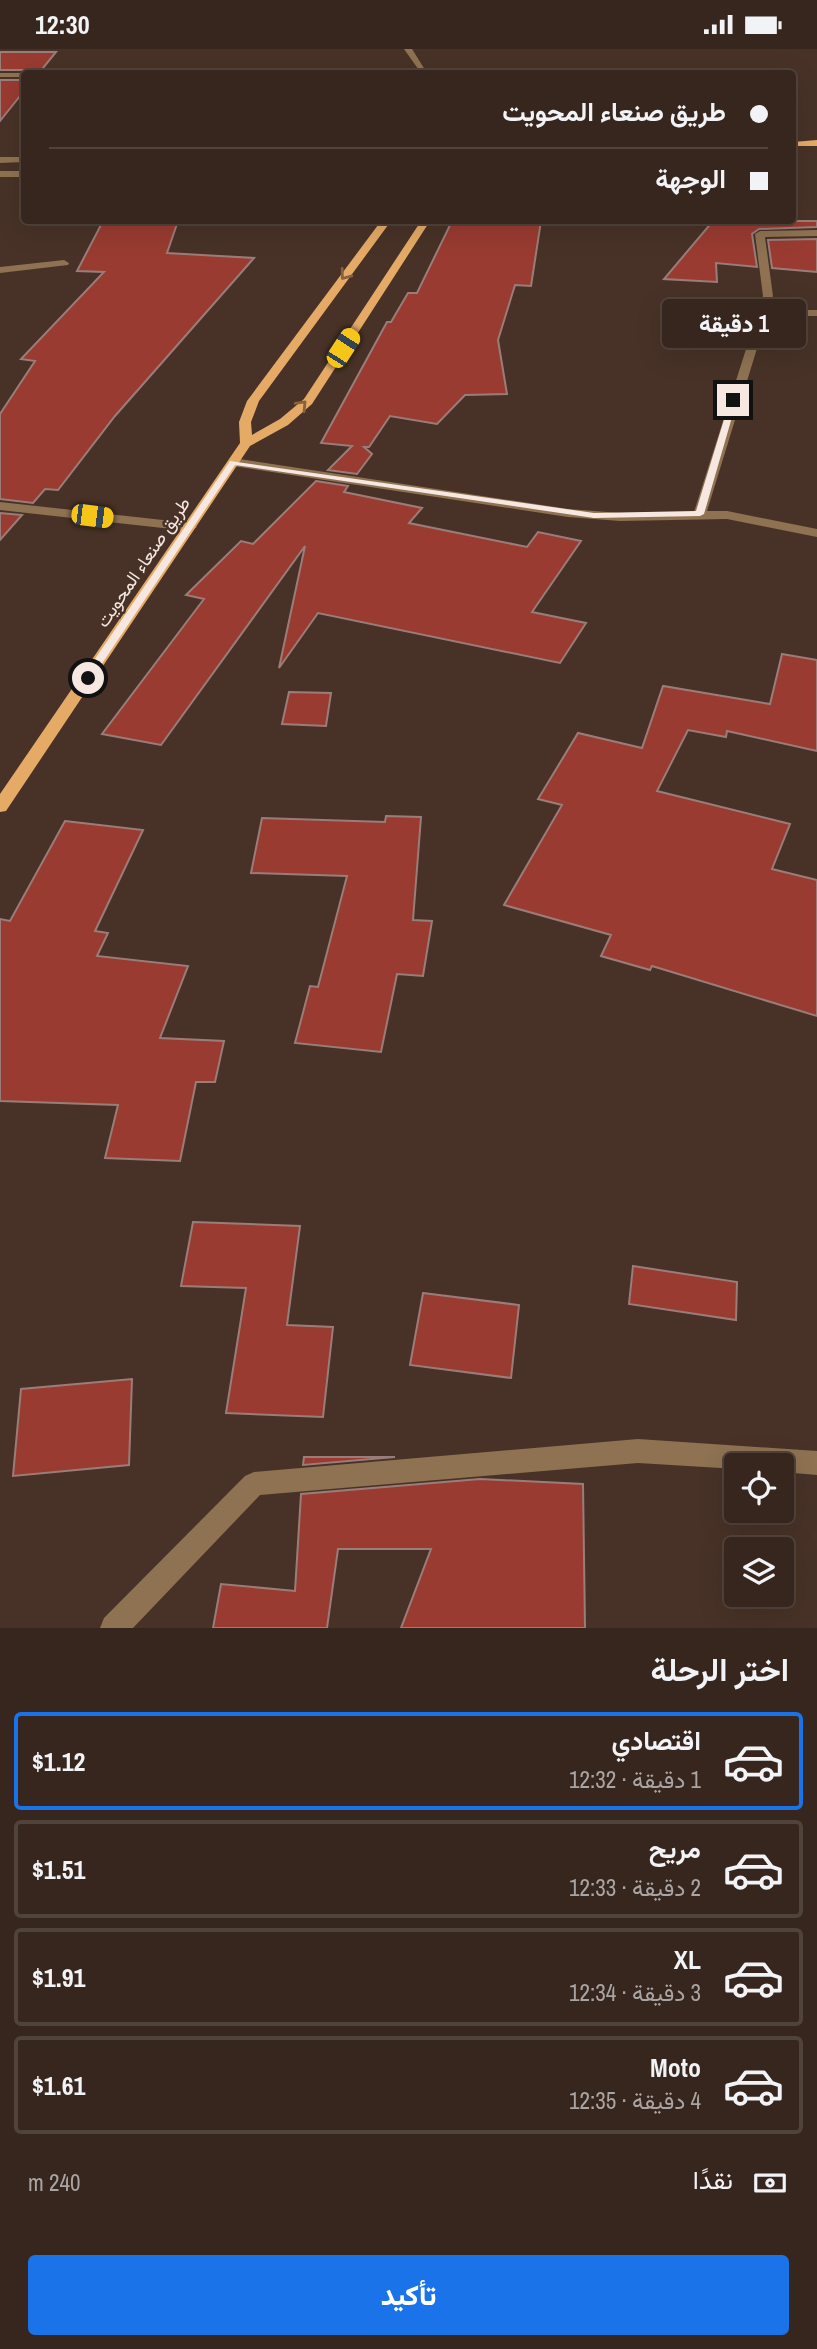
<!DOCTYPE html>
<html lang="ar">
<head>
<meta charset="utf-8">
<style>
  :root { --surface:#36261d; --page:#3d2e26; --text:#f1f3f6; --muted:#aaa5a4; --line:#50433b; --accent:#1a73e8 }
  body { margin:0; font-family:"Archivo Narrow",Vazirmatn,sans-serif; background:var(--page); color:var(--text); direction:rtl; height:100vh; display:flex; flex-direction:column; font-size:26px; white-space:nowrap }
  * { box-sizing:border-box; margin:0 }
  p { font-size:23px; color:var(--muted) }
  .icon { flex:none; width:38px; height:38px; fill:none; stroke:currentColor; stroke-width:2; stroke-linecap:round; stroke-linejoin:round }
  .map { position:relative; height:1579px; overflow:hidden; direction:ltr }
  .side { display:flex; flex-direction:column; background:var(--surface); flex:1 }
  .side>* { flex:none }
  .banner { position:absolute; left:21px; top:21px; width:775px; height:154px; border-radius:7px; box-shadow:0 7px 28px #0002,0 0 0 2px var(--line); direction:rtl; display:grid; align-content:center; height:154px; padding:0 28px; background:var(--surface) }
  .buttons { position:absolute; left:724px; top:1404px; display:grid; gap:14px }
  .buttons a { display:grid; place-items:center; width:70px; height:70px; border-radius:7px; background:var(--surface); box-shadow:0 7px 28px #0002,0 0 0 2px var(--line); font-size:35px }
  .end { position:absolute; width:32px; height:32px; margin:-16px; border:9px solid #f6e8e1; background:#111; box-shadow:0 0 0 4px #111 }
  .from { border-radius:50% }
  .bubble { position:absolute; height:49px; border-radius:7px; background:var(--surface); box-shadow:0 7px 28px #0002,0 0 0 2px var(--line); font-size:23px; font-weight:800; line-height:49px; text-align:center; direction:rtl }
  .car { position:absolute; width:21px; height:42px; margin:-21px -10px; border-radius:9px; box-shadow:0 0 5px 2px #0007; background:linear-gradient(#f5c518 24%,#345 0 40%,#f5c518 0 76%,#345 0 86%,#f5c518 0) }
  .banner b { display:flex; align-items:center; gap:24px; height:66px; font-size:26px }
  .banner b+b { border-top:2px solid var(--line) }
  .banner i { width:18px; height:18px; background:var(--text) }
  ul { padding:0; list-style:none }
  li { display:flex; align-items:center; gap:21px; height:98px; margin:0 14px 10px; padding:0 14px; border:4px solid var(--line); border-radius:7px }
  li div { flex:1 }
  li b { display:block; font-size:26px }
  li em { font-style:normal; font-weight:800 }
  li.selected { border-color:var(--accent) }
  li>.icon { width:63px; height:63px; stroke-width:1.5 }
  h2 { padding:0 28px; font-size:32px; line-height:84px }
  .pay { display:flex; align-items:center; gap:18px; height:77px; padding:0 28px; font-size:26px }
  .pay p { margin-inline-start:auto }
  .action { display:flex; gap:14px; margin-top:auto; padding:14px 28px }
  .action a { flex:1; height:80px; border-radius:7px; background:var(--accent); color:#fff; font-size:28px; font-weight:800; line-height:80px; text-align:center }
  .status { display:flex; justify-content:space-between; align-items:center; height:49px; padding:0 35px; background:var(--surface); direction:ltr }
  .status svg { height:19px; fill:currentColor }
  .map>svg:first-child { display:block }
  .building { fill:#993b31; stroke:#9a7d79; stroke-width:2 }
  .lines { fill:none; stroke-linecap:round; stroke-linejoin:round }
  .minor { fill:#8e7252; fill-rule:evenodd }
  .major { fill:#e4aa66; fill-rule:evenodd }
  .oneway { stroke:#866240 }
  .route { fill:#f6e8e1 }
  .labels { text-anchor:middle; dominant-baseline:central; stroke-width:5; stroke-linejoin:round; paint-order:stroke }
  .street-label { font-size:18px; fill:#f6e8e1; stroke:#483227 }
</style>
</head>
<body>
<div class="status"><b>12:30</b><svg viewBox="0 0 49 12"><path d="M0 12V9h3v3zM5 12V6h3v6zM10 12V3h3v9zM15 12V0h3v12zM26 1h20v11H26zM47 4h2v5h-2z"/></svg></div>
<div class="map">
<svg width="817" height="1579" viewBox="0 0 817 1579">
  <rect width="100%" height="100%" fill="#483227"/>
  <path class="building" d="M0,3H56L39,24H29L27,21H0Z
    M24,31V42L0,72V31Z
    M103,172H178L167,204L254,209L115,367L58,441L45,440L33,454L0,450V365L35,312L21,310L104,223L77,222Z
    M452,172H541L531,237L515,236L498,291L507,345L465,346L437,375L390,367L369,398H364L372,405L357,425L328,421L352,397L321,394L387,273H391L408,244H417Z
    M713,172H817V178L759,180L752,185L757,218L716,214L717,233L664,230Z
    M817,190V223L772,219L768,191Z
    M316,432L348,437L344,443L422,459L409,474L527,498L538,483L581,492L532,563L586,574L560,614L318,564L279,619L305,497L161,696L102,685L204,550L186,546L241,492L253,495Z
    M0,464L22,466L0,491Z
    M782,605L817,611V702L727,682L726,688L688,681L657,742L790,775L772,820L817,831V967L652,917L650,921L601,907L611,886L504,856L562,756L538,750L578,684L642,699L663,637L770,655Z
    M289,643L331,644L326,677L282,675Z
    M386,767L421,768L413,871L432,872L423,927L397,925L381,1003L295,994L310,937L318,938L347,827L251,824L262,769L385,773Z
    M65,772L143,781L95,882L108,884L97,907L188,917L160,989L224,992L215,1033H196L180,1112L105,1109L118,1056L0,1052V870L10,872Z
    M193,1173L300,1177L287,1276L333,1278L323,1368L226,1364L246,1239L181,1237Z
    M633,1217L737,1233L736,1271L629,1255Z
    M423,1244L519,1256L511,1329L410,1316Z
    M132,1330L129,1416L13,1427L21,1340Z
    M304,1408H395L303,1416Z
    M480,1430L583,1435L585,1579H401L431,1500H338L327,1579H213L221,1535L295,1542L301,1445Z"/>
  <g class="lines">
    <path class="minor" d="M404,0H412L427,24H421Z
      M0,24H27L24,28H0Z
      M0,108H24V113L0,114Z
      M0,122H24V128H0Z
      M817,181V187L765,188L773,247L769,261H817V267H767L707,462H727L817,480V488L727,470L620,472L568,468L233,417L227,413L233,409L568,460L620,464L694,463L763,247L755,185L760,182Z
      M64,211L69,214L68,216L0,224V218Z
      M0,453L190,474L197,478L190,482L0,461Z
      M638,1390L817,1402V1426L782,1423V1416H737V1420L638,1414L260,1446L133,1579H100L104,1569L245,1427L254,1423Z"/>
    <path class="major" d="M817,91V97H793V93Z
      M381,172H391L259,352L251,373L252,386L280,370L304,350L421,172H430L312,355L288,376L250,397L6,762L0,763V745L240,394L239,373L247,352Z"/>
  </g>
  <defs><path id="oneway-chevron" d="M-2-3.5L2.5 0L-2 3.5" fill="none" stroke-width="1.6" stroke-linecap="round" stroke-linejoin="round" transform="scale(1.75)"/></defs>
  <g class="oneway">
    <use href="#oneway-chevron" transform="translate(345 226) rotate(127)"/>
    <use href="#oneway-chevron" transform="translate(302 356) rotate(-47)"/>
  </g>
  <path class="route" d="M733,349L737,351L704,465L700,467L594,469L235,416L91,631L82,629L230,412L594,464L696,462L730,351Z"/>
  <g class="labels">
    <g class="street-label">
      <text transform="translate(143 513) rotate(-56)">طريق صنعاء المحويت</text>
    </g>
  </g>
</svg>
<div class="buttons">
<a><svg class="icon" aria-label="locate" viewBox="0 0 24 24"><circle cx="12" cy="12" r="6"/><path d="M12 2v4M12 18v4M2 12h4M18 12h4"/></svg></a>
<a><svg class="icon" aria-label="layers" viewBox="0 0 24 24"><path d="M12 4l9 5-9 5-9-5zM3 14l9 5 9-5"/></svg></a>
</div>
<i class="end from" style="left:88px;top:629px"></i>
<i class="end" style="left:733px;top:351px"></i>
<div class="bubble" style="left:662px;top:250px;width:144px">1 دقيقة</div>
<i class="car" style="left:343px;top:299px;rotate:33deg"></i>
<i class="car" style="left:92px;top:467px;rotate:97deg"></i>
<div class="banner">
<b><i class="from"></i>طريق صنعاء المحويت</b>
<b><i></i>الوجهة</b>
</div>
</div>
<section class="side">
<h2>اختر الرحلة</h2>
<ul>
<li class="selected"><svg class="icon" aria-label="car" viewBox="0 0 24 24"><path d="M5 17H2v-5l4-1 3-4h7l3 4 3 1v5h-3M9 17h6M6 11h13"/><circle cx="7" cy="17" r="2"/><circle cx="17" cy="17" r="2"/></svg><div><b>اقتصادي</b><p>1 دقيقة · 12:32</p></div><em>$1.12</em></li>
<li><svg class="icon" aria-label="car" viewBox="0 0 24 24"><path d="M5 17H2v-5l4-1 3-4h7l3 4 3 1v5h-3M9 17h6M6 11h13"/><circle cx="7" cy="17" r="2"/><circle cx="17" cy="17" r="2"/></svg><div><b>مريح</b><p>2 دقيقة · 12:33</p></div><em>$1.51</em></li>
<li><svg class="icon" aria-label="car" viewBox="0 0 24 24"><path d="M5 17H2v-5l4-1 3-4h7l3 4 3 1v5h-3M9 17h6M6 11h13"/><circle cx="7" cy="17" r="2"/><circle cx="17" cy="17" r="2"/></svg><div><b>XL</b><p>3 دقيقة · 12:34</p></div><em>$1.91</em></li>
<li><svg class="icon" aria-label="car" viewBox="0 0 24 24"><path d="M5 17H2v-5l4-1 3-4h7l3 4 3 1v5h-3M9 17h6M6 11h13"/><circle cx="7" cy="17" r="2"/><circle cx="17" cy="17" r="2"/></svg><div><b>Moto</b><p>4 دقيقة · 12:35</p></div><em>$1.61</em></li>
</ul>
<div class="pay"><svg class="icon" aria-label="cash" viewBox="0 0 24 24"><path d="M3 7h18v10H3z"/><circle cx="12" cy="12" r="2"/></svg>نقدًا<p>240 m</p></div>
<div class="action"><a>تأكيد</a></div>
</section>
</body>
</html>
